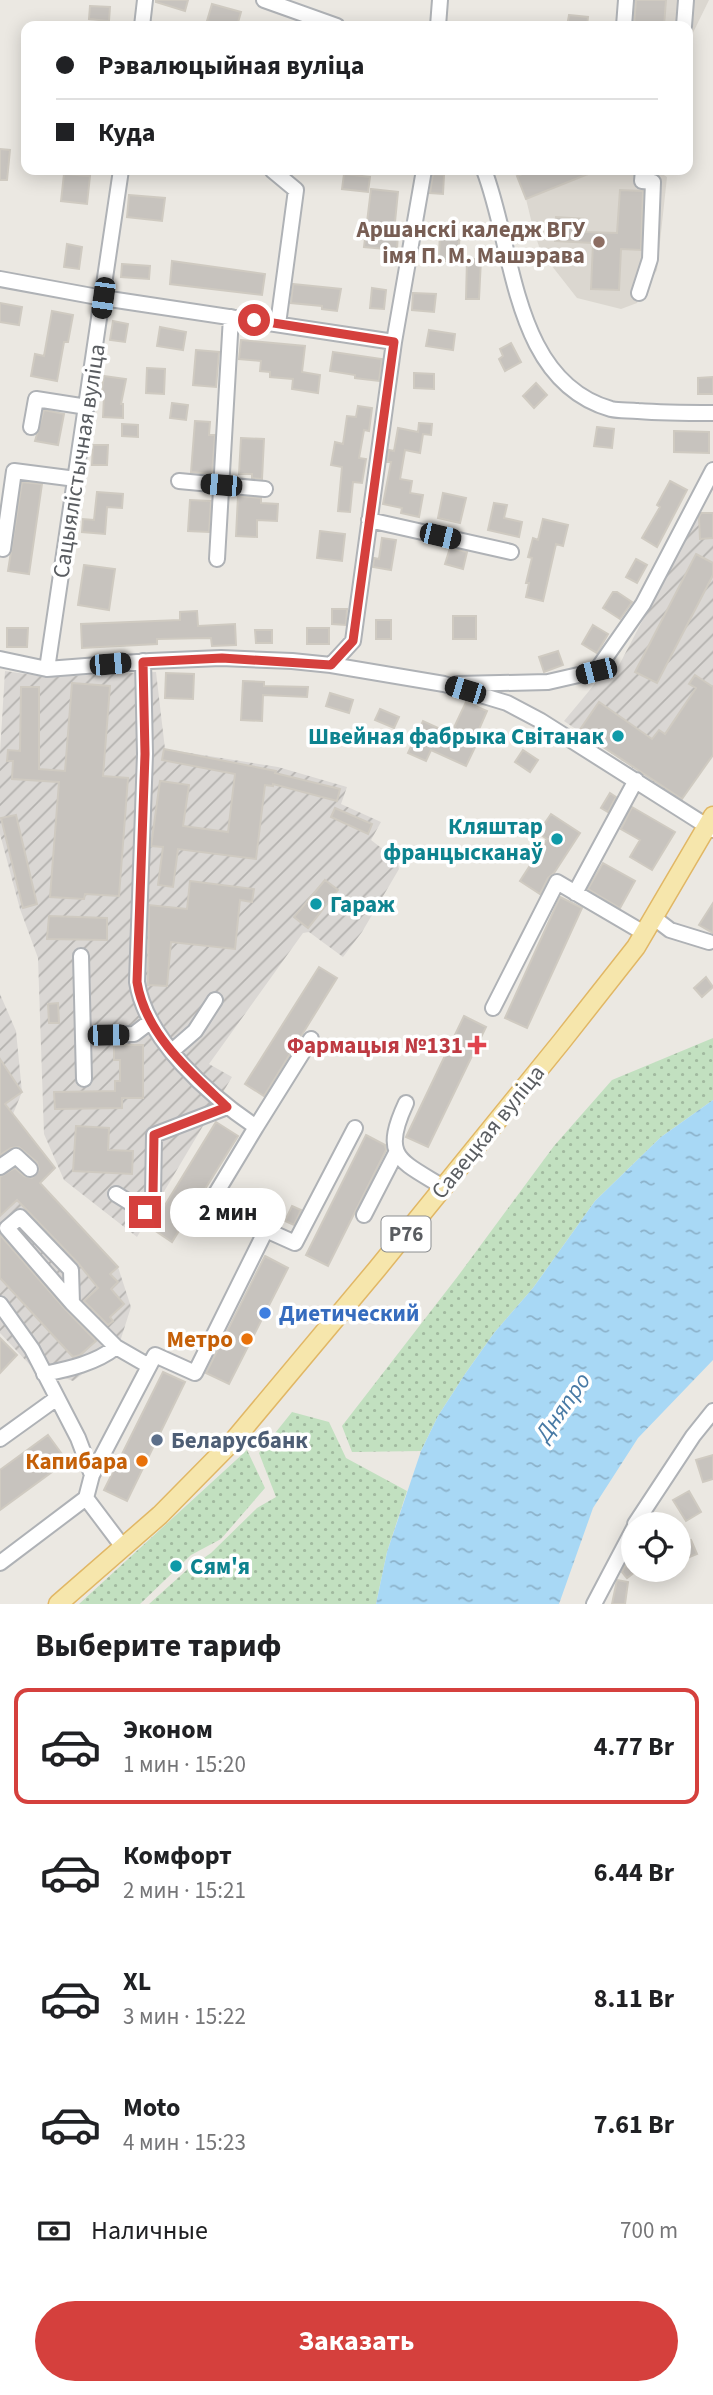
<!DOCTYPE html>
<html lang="ru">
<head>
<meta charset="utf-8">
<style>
  :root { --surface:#fff; --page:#f6f6f6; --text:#202124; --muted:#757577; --line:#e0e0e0; --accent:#d5403d }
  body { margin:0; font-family:"Source Sans 3",sans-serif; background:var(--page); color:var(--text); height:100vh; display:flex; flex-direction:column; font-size:26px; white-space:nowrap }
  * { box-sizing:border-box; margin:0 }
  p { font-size:23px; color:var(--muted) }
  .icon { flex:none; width:38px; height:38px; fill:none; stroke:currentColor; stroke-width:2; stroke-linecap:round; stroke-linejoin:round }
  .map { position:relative; height:1604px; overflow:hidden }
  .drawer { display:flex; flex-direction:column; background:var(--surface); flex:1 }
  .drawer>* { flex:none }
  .guide { position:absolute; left:21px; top:21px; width:672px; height:154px; border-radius:14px; box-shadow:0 4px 18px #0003; display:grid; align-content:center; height:154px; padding:0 35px; background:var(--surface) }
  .buttons { position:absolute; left:621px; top:1512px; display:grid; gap:14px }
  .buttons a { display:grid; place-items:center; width:70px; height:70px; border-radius:50%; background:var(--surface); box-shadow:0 4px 18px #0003; font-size:35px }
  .end { position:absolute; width:32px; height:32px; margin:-16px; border:9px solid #d5403d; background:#fff; box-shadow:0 0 0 4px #fff }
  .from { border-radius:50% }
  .bubble { position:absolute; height:49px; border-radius:24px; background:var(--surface); box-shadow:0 4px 18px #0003; font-size:23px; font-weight:700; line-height:49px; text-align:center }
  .car { position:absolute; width:21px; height:42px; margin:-21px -10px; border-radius:9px; box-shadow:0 0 5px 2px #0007; background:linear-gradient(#222 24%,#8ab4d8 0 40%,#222 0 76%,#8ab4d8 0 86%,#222 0) }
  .guide b { display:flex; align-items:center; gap:24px; height:66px; font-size:26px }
  .guide b+b { border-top:2px solid var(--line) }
  .guide i { width:18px; height:18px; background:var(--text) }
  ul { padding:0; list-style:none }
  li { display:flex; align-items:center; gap:21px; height:116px; margin:0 14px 10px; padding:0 21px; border:4px solid transparent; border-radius:14px }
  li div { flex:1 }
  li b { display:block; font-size:26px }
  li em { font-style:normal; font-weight:700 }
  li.active { border-color:var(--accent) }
  li>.icon { width:63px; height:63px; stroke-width:1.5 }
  h2 { padding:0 35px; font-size:32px; line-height:84px }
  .pay { display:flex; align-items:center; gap:18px; height:77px; padding:0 35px; font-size:26px }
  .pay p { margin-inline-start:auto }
  .action { display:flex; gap:14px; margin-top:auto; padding:14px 35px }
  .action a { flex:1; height:80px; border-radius:42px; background:var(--accent); color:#fff; font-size:28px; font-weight:700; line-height:80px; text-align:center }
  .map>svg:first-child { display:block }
  .industrial { fill:url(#industrial-furrows) }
  .education { fill:#dbd7d0 }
  .grass { fill:url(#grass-dots) }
  .water { fill:url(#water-ripples) }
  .building { fill:#c7c3be; stroke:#cfcac1; stroke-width:2 }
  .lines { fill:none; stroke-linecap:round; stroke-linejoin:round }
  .minor-casing { stroke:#afb2b6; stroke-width:18 }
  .major-casing { stroke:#e1b765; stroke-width:21 }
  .minor { stroke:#fff; stroke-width:14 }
  .major { stroke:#f6e6ac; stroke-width:18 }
  .route { stroke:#d5403d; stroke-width:9 }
  .education-dot { fill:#8d6e63; stroke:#fff; stroke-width:2.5 }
  .culture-dot { fill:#0f9aa8; stroke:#fff; stroke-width:2.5 }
  .health-dot { fill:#e0444e; stroke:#fff; stroke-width:2.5 }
  .shop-dot { fill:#3f7fe0; stroke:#fff; stroke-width:2.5 }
  .food-dot { fill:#e8710a; stroke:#fff; stroke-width:2.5 }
  .service-dot { fill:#5c6f8a; stroke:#fff; stroke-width:2.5 }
  .labels { text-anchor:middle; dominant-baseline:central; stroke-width:7; stroke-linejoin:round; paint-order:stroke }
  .shield { fill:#fff; stroke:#8c8e90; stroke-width:2 }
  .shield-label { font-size:21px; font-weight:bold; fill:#5a5d61 }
  .education-label { font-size:23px; font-weight:bold; fill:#785e54; stroke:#fff; text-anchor:end }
  .street-label { font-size:23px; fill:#5a5d61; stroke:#fff }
  .culture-label { font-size:23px; font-weight:bold; fill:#0d838f; stroke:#fff; text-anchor:end }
  .health-label { font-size:23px; font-weight:bold; fill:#be3a42; stroke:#fff; text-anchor:end }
  .shop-label { font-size:23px; font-weight:bold; fill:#366cbe; stroke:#fff; text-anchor:start }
  .food-label { font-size:23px; font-weight:bold; fill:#c56008; stroke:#fff; text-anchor:end }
  .service-label { font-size:23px; font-weight:bold; fill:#4e5e75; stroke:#fff; text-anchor:start }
  .water-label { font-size:24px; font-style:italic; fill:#487aa5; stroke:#fff }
</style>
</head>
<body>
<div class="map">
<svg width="713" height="1604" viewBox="0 0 713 1604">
  <defs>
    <pattern id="industrial-furrows" width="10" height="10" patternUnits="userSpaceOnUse" patternTransform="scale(1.75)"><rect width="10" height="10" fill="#dad7d4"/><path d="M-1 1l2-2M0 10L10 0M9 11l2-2" fill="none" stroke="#b4b2af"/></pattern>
    <pattern id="grass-dots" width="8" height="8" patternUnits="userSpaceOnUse" patternTransform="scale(1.75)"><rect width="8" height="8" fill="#c2e0c0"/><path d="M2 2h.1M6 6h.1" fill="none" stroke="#a1b99f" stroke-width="1.8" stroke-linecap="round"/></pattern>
    <pattern id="water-ripples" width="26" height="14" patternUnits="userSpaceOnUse" patternTransform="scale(1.75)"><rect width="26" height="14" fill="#a8d8f5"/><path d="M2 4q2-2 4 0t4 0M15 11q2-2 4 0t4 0" fill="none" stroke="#8cb2ca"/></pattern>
  </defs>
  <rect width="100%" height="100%" fill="#ebe8e2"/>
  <path class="industrial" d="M699,513H713V755L681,801L564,721L609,667L617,669Z
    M5,671L46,677L156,672L165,749L278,767L347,787L341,804L381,822L371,840L397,860L399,869L362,932L343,957L309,932L303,933L209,1064L232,1077L137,1237L64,1180L44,1134L38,958L20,909L0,834V753Z
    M0,994L16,1031L22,1092L13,1114L55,1168L40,1183L118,1267L131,1307L118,1348L73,1381L30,1365L0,1333Z"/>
  <path class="education" d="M619,0H709L688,43V26H616Z
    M600,170H656L667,177L657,270L637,303L621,309L577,298L541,252L534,232L526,199Z"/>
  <path class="grass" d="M713,1038V1100L661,1137L595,1201L533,1288L494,1333L465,1374L438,1416L421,1451L352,1452L342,1426L458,1276L554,1146L612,1080Z
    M292,1412L329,1422L346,1458L407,1491L387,1552L376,1604H149L189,1568L211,1553L257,1508L276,1497L259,1453Z
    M247,1450L265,1488L221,1539L191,1555L140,1604H79Z"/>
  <path class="water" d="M713,1100V1360L638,1438L593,1508L559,1604H376L387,1552L421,1451L438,1416L465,1374L494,1333L533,1288L595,1201L661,1137Z"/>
  <path class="building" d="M156,0H188L185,11L156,2Z
    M636,0H666L664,26H634Z
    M212,4L241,12L237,26H227L207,21Z
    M90,6L110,7L109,21L89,19Z
    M569,15L588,17L587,26H567Z
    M0,149L10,150L7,180H0Z
    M533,170H598L526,199L517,176Z
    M64,174L90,176L87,204L61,201Z
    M344,174L370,177L368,192L342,189Z
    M433,174L444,175L443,194L430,193Z
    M371,189L398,192L394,232H398L397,250L364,247Z
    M620,190L643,191L641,250L621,249L619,290L591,289L593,243L555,241L556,217L586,219V232L617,233Z
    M129,195L165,198L162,221L127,217Z
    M440,229L460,230L458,261H439Z
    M67,244L82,247L79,269L64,267Z
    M467,259H481L479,299H466Z
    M172,261L265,274L262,295L170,284Z
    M122,264L150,266L149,279L121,277Z
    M293,284L341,289L337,311L322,309V306L291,303Z
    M372,288L386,290L384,309L370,308Z
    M413,293L436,294L434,312L412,310Z
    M0,303L22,307L19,325L0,322Z
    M52,311L73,315L68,342H64L57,381L31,376L35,354L44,356Z
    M113,321L128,324L125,342L110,340Z
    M160,327L186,332L183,350L157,346Z
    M429,330L455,334L453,350L426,346Z
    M241,340L305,346L302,372L320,375L318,393L292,389L293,379L270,377V372L260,371L261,361L239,359Z
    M511,343L521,362L505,371L499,359L503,356L500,349Z
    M196,350L219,352L216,387L193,385Z
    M333,352L382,359L379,381L355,378V375L330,371Z
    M147,368L165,369L164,394L146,393Z
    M414,373L434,374V389L414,388Z
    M104,376L126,379L121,404H123V418L103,417L104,396H101Z
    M713,377V394H698V378Z
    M536,383L547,395L534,408L523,396Z
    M172,403L188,405L186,420L170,418Z
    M358,406L372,408L369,431L364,430L359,458L366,459L362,483L353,482L350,512L338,511L342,467L331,465L335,442L343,444L347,416L356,417Z
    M44,410L64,414L58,445L35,441Z
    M195,421L210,422L209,435H215L212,474L191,472Z
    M419,423L432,424L431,435L423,434L420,453L405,450L400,479L412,481L410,493L423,495L419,517L401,513L402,508L383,504L391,462H387L389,450L394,451L398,428L418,432Z
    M122,424L138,425V437L122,436Z
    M597,427L614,429L612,448L594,446Z
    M674,431L709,432V453L674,452Z
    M241,438L264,439L262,479L252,478V474H239Z
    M93,445H108L107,465H92Z
    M670,481L687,490L657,547L642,538L660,507L657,505Z
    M22,482L42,484L29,574L8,571Z
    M97,492L123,494L122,508L107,507L105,534L82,532L83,519L94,520Z
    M443,493L466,498L460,523L438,518Z
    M238,496L261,498V503L278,504L277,521L257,520V537L236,536Z
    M190,500L211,501L209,532L188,531Z
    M494,503L507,505L504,518L522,522L519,537L488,530Z
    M701,513H713V538L700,539L699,517Z
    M543,519L568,525L563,546L556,544L543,601L526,597L529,583H526L532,558L528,557L533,538L538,540Z
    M320,531L345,534L342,561L317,558Z
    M382,538L396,540L391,570L373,567L374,558L379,559Z
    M450,548L467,552L463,569L445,564Z
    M696,554L713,563V575L657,683L635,672Z
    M636,559L647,565L637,583L626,577Z
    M84,565L115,569L109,610L78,605Z
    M613,592H617L632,602L620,619L603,608Z
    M332,609H347L346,625L332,624Z
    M197,611L198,626L235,624L236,645L212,646L211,638L157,639V644L82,648L81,624L180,620V612Z
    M453,616H476V639H453Z
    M376,620H391V639H376Z
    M593,625L608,634L597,653L582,644Z
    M7,628H28L27,647H7Z
    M307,628H329V644H307Z
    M255,630H272V643H256Z
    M558,651L563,665L544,672L539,657Z
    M166,673L194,674L193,699L165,698Z
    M695,675L713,687V755L682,799L579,731L599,702L652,739L659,730L665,734L696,688L689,684Z
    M243,681L264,682V686L308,687L307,697L263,695L262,721L241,720Z
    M72,683L110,686L103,776L128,778L119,896L85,894L84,899L50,897L59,782L12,779L13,761H7L8,750L20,751L21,687H39V769L65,771Z
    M330,693L353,700L349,713L326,706Z
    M466,702L487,711L473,743L476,745L466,766L431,750L426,761L408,753L423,721L451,734Z
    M380,709L399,717L394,728L375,720Z
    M164,749L276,771L275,773L340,789L337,801L273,784V786L265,785L256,859L178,849L173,887L158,885L163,847L151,846L160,781L189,785L183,826L228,832L235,774L162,760Z
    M523,750L538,760L530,772L515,762Z
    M610,793L616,797L608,812L601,808Z
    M632,807L675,832L652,870L630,857L640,840L621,829Z
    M335,808L372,824L368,834L331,817Z
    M551,814L580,833L554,873L548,878L540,894L520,881L547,839L538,833Z
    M16,815L37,904L23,908L1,818Z
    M603,863L635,881L620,908L588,889Z
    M325,880L338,890L308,928L294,917Z
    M190,881L254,889L252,902L240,900L235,949L171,942L167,986L148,985L149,905L187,909Z
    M560,897L582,908L527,1028L505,1018Z
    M713,903V933L699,925Z
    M49,916L107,918V940L47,939Z
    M319,967L337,978L264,1096L245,1084Z
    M706,977L713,987L702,997L694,988Z
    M58,1003L59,1023H49L48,1004Z
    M464,1016L486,1027L428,1147L406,1137Z
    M114,1045H143V1098H122V1108L55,1109L54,1092L115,1091V1081H120V1060H114Z
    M0,1059L22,1092L5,1104L55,1168L40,1183L118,1267L110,1274L118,1282L111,1289L124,1304L110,1317L113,1321L108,1325L84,1301L98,1288L78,1263L17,1200L0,1216V1177L15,1168L24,1176L32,1178L39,1170L37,1162L19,1147L11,1148L0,1155Z
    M216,1122L238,1136L172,1242L151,1228Z
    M76,1126L109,1128L108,1150L133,1151L132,1174L73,1171Z
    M366,1135L385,1145L386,1150L328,1266L306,1255Z
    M292,1206L301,1210L294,1225L285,1221Z
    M0,1235L65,1309L96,1341L80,1355L73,1357L0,1278Z
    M265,1256L288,1268L229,1384L206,1373Z
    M0,1338L17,1355L0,1373Z
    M163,1372L185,1382L127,1501L104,1490Z
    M48,1435L67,1461L0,1510V1470Z
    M713,1455V1479L703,1482L696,1460Z
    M689,1491L701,1512L686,1521L673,1500Z
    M691,1540L697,1554L682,1560L679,1545Z
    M628,1560L636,1571L627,1578L622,1572Z
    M617,1580L628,1582L625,1604H612Z"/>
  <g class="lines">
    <defs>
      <path id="minor" d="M264,0L337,26
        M142,26L145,0
        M438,26L440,0
        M624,26L626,0
        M684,26L686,0
        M272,170L296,190L278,324
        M484,170C515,250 512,381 611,409C619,411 629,410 638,411C663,413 688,413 713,413
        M0,279L103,298L394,342
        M639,293L650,259L653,182L642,181L643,170
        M31,427L36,399L87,407
        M179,481L265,489
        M369,520L511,552
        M0,548L3,549L14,471L76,479
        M217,559L231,317
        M0,659L47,669L150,661L221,658L292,661L331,665L444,684L507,703L541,721L713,830
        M143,661L145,754L137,982C146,1040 210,1096 256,1127L215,1195
        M331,665L353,641L394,342L424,170
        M47,669L121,170
        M457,684L548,682L596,671L643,604L713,470
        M575,893L636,780
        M653,917L670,930L709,942
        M81,956L84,1079
        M493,1008L557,882L644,933
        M83,1035L134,1034L151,1021
        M172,1051L195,1031L215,1000
        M406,1103C381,1157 399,1160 443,1187
        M256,1127L311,1039
        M0,1167L16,1156L30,1169
        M116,1194L145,1212L153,1195L154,1135L227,1107
        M364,1215L396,1153
        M72,1303L71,1270L20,1217L7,1228L72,1303L116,1347L149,1366
        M0,1304L32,1349L78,1438L92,1475L86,1498L123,1547
        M44,1374C69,1369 96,1363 116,1347
        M0,1439L57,1398
        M92,1475L155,1355L195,1373L266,1230L295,1243L355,1128
        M635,1524L693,1436L713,1411
        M0,1563L86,1498
        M594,1604L634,1528"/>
      <path id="major" d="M58,1604L160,1515L234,1440L377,1269L562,1041L636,947L713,816"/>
    </defs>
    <use href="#minor" class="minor-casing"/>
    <use href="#major" class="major-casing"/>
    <use href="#minor" class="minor"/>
    <use href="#major" class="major"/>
  </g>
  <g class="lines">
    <path class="route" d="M145,1212L153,1195L154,1135L227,1107C191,1073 145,1034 137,982L145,754L143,662L222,658L331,665L353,641L394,342L254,320"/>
  </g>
  <circle class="education-dot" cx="599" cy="242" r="7"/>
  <g class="culture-dot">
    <circle cx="618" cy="736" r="7"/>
    <circle cx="557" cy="839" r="7"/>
    <circle cx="316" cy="904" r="7"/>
    <circle cx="176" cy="1566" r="7"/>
  </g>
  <path class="health-dot" d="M473.5 1034.5h7v7h7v7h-7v7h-7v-7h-7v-7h7z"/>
  <circle class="shop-dot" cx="265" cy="1313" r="7"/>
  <g class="food-dot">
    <circle cx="247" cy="1339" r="7"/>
    <circle cx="142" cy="1461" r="7"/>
  </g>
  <circle class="service-dot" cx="157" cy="1440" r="7"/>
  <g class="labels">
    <rect class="shield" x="381.5" y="1216.5" width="49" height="35" rx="5"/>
    <g class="shield-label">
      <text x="406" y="1234">Р76</text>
    </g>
    <g class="education-label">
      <text x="585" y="229">Аршанскі каледж ВГУ<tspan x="585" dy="26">імя П. М. Машэрава</tspan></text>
    </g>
    <g class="street-label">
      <text transform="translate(79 461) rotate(-81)">Сацыялістычная вуліца</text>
      <text transform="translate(488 1132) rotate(-51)">Савецкая вуліца</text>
    </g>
    <g class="culture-label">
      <text x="604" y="736">Швейная фабрыка Світанак</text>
      <text x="543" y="826">Кляштар<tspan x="543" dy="26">францысканаў</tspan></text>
      <text x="330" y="904" text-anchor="start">Гараж</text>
      <text x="190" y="1566" text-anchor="start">Сям'я</text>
    </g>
    <g class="health-label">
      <text x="463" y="1045">Фармацыя №131</text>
    </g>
    <g class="shop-label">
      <text x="279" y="1313">Диетический</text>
    </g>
    <g class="food-label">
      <text x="233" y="1339">Метро</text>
      <text x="128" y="1461">Капибара</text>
    </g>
    <g class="service-label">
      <text x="171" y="1440">Беларусбанк</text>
    </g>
    <g class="water-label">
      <text transform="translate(563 1407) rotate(-55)">Дняпро</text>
    </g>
  </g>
</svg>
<div class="buttons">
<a><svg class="icon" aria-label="locate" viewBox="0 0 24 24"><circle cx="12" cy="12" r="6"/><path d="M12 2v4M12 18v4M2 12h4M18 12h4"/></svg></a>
</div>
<i class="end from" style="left:254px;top:320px"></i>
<i class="end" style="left:145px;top:1212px"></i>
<div class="bubble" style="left:170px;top:1188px;width:116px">2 мин</div>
<i class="car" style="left:103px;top:298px;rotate:188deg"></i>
<i class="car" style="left:221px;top:485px;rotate:275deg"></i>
<i class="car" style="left:440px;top:536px;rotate:103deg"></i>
<i class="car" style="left:110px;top:664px;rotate:85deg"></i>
<i class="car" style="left:596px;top:671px;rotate:256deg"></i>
<i class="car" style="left:465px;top:690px;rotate:287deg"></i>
<i class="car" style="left:108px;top:1035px;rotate:89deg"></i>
<div class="guide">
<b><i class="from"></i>Рэвалюцыйная вуліца</b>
<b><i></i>Куда</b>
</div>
</div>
<section class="drawer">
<h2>Выберите тариф</h2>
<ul>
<li class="active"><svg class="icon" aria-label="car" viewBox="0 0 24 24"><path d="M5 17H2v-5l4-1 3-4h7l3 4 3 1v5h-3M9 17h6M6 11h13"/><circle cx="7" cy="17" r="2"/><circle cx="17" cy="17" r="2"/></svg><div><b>Эконом</b><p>1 мин · 15:20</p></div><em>4.77 Br</em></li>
<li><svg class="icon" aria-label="car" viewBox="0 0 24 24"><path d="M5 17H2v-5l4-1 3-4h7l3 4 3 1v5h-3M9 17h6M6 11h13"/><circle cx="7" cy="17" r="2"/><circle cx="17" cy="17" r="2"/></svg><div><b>Комфорт</b><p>2 мин · 15:21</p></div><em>6.44 Br</em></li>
<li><svg class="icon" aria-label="car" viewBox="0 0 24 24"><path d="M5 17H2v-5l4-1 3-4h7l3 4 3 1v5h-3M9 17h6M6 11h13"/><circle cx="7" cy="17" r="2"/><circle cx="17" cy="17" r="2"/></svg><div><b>XL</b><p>3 мин · 15:22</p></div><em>8.11 Br</em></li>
<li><svg class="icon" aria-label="car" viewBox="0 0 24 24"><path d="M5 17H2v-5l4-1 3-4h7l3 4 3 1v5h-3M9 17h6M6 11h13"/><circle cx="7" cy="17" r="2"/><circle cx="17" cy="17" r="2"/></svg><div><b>Moto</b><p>4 мин · 15:23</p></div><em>7.61 Br</em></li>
</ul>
<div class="pay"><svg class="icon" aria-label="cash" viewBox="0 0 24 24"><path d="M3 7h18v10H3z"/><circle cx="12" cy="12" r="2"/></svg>Наличные<p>700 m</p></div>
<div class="action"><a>Заказать</a></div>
</section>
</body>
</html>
